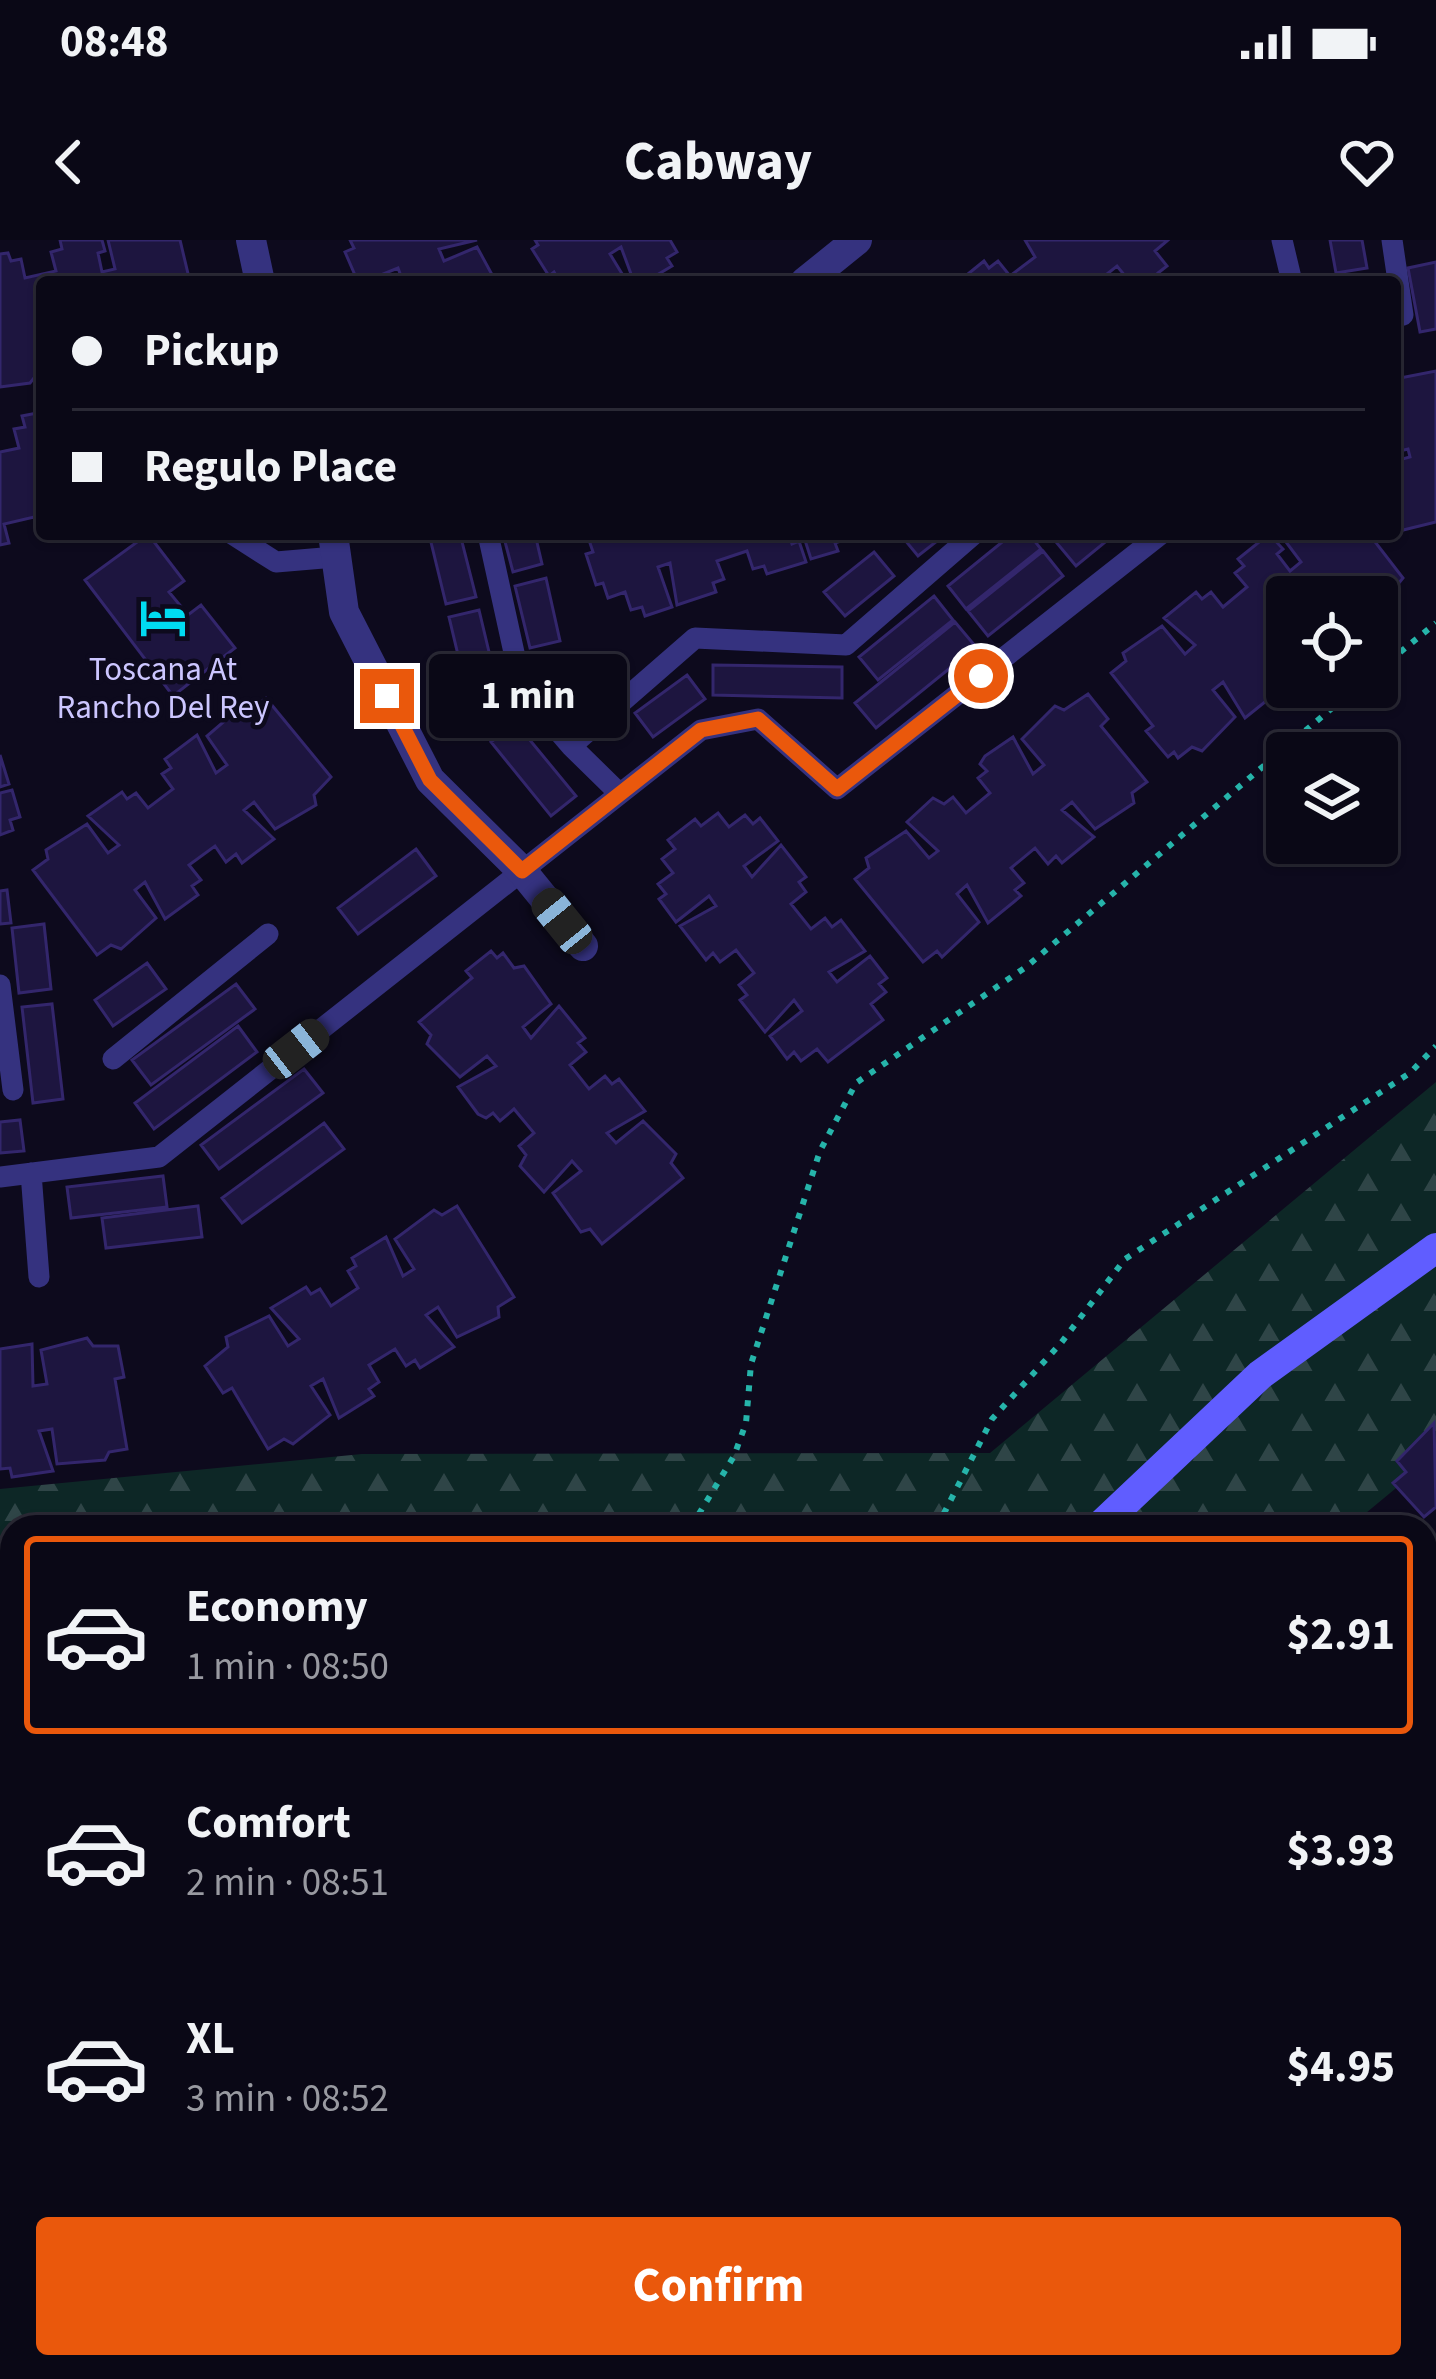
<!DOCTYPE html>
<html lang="en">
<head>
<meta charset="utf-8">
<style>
  :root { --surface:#0a0816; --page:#181623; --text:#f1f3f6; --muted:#999aa1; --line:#2a2935; --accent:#ea580c }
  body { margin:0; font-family:"Source Sans 3",sans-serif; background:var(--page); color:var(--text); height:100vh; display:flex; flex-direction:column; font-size:45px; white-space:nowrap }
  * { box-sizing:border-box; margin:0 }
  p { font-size:39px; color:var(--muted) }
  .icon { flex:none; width:66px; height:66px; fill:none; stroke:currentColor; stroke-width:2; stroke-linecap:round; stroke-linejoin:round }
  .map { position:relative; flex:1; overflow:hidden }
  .panel { position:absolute; left:0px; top:1275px; width:1437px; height:864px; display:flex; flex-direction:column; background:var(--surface); border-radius:36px 36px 0 0; box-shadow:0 3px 9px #0004,0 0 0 3px var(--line) }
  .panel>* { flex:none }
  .banner { position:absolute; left:36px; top:36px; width:1365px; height:264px; border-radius:12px; box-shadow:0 3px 9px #0004,0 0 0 3px var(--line); display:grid; align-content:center; height:264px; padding:0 36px; background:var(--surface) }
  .tools { position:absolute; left:1266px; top:336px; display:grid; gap:24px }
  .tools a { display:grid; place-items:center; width:132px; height:132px; border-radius:12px; background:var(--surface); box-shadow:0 3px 9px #0004,0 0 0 3px var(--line); font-size:60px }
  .end { position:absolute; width:54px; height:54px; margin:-27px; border:15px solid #ea580c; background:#fff; box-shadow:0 0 0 6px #fff }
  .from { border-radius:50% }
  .bubble { position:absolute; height:84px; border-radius:12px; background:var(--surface); box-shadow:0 3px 9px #0004,0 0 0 3px var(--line); font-size:39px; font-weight:700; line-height:84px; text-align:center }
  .car { position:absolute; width:36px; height:72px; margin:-36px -18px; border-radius:15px; box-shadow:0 0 9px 3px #0007; background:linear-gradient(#222 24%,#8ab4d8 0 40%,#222 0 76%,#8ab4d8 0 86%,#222 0) }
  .banner b { display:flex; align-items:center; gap:42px; height:114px; font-size:45px }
  .banner b+b { border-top:3px solid var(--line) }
  .banner i { width:30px; height:30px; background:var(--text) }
  ul { padding:21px 0 0; list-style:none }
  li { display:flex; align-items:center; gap:36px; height:198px; margin:0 24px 18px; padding:0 12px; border:6px solid transparent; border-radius:12px }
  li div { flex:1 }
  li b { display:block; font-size:45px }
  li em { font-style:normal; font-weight:700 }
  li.on { border-color:var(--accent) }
  li>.icon { width:108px; height:108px; stroke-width:1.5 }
  .cta { display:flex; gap:24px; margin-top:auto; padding:24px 36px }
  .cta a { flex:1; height:138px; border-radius:12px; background:var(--accent); color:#fff; font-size:48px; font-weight:700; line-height:138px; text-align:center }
  .status { display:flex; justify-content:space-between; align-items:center; height:84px; padding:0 60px; background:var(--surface); direction:ltr }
  .status svg { height:33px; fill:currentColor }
  header { display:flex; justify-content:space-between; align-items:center; height:156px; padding:0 36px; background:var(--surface); font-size:54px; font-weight:700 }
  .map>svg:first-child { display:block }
  .green { fill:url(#green-dots) }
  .forest { fill:url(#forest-firs) }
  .building { fill:#1d153f; stroke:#33266c; stroke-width:3 }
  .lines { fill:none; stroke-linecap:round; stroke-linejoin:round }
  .path { stroke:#26b4aa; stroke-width:6; stroke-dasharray:6 9; stroke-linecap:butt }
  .lane { stroke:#35327f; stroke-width:21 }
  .street { stroke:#35327f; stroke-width:30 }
  .secondary { stroke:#605dff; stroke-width:30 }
  .route { stroke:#ea580c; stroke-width:15 }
  .labels { text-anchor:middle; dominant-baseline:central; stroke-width:9; stroke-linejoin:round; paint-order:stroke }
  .poi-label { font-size:33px; fill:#ccc6ff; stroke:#0d0a1d }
</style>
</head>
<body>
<div class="status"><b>08:48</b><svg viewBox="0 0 49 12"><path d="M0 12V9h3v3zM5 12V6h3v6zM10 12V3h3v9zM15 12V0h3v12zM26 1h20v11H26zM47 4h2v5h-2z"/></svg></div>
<header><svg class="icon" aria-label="back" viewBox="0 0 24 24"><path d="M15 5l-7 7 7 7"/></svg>Cabway<svg class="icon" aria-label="heart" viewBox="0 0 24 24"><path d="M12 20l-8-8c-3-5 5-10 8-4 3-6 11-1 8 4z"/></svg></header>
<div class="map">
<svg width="1436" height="2139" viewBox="0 0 1436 2139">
  <defs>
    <pattern id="green-dots" width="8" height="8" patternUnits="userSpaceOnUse" patternTransform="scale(3)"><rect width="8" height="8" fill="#0d2726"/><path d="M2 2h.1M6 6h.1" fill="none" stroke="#2f4547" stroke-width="1.8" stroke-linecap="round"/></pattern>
    <pattern id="forest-firs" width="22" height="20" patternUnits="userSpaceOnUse" patternTransform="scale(3)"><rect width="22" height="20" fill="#0d2726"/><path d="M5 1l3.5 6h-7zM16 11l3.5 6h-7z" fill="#2f4547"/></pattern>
  </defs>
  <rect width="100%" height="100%" fill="#0d0a1d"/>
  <path class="green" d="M0,1609L12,1613V2127H765L764,2139H0Z"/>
  <path class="forest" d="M1436,842V1215L1349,1287H12V1507L0,1503V1249L362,1214L990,1213Z
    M1425,1563L1436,1577V1996L1425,1987Z"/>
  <path class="building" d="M60,0H102L105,11L98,13L102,32L115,29L108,0H180L190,42H42V128L30,143L0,147V14L8,13L11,21L21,19L25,38L56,31L51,12L62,9Z
    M350,0H477L439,9L444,21L477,7L496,42H396L402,39L398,28L378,36L381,42H358L345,12L354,8Z
    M535,0H670L677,12L667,18L672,26L645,42H634L621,7L610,14L627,42H560L554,32L549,36L532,9L538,5Z
    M1168,0L1155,11L1167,26L1158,33L1163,42H1130L1117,26L1107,34L1114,42H958L984,21L989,28L998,21L1010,36L1035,17L1025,0Z
    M1330,0H1362L1367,28L1336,33Z
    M1436,22V89L1420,92L1408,28Z
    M1436,131V282L1395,292V221L1410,217L1408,209L1395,212V139Z
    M42,172L45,294L39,295L34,277L4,284L9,303L0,305V212L19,208L14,189L25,187L22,176Z
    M148,294L184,341L169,352L188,375L201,365L235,408L173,456L85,340Z
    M429,294H460L476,357L446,364Z
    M503,294H535L542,324L513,332Z
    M587,294H789L792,304L799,301L806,322L767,334L764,326L753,329L747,311L717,321L724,339L713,343L716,352L677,365L670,323L658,327L672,367L645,376L642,367L631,370L625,352L608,358L603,343L596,345L586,314L593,312Z
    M803,294H844L846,299L835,303L838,311L811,319Z
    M900,294H946L918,316Z
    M1012,294H1029L1041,309L966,369L948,346Z
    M1065,294H1115L1076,326L1056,302Z
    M1269,294L1283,309L1277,314L1290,331L1301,322L1280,294H1369L1403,338L1377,370V357H1287V407L1267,423L1279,439L1270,446L1276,453L1245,478L1223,442L1213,450L1235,477L1202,511L1192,507L1178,518L1174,512L1168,517L1146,491L1153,486L1111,433L1126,421L1123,413L1162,386L1185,414L1195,405L1164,378L1196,352L1202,359L1211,352L1223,367L1247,347L1235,333L1244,326L1238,319Z
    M1043,311L1063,336L988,396L968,371Z
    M874,312L894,336L845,376L824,352Z
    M546,338L560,401L530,408L515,346Z
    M934,356L953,380L878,440L859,417Z
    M479,370L494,433L464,440L449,377Z
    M955,382L976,407L876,488L855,463Z
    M713,425L842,427V458L713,455Z
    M687,435L705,459L653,497L635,473Z
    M1088,454L1108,479L1101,486L1147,542L1132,553L1134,563L1095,589L1072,562L1062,570L1094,597L1062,623L1056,616L1048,624L1035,608L1011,628L1024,643L1015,650L1021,656L988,683L967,645L957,654L979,682L942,717L937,711L923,722L855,639L869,628L866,618L906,591L929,618L938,611L907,582L933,558L944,564L953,557L966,573L990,553L978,538L987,531L980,524L985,516L1013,497L1033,534L1044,525L1022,499L1055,466L1064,470Z
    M266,458L331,537L314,555L316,565L275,589L254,562L244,570L274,599L242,623L236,614L226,622L215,606L189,625L201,640L192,646L198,655L165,679L145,642L135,650L156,678L121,709L111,705L97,715L33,630L48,619L46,610L87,584L108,613L119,605L88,576L122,552L127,559L136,553L148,568L173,549L162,534L171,528L165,519L197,495L216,533L227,525L207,496L242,466L250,470Z
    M515,482L576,556L551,576L491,502Z
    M0,515L9,544L0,547Z
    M12,550L20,577L10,580L13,590L0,595V553Z
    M718,573L729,587L745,575L753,584L760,578L778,601L744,626L752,637L781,605L806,637L799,642L806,652L791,664L811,689L825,678L832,687L841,680L865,711L829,732L837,742L870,716L887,738L879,744L886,752L871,764L883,780L828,822L817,809L801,821L794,812L787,819L770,796L802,771L794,760L765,792L740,760L747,755L739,745L754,733L736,710L720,722L713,713L706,720L680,686L716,666L709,656L676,682L659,659L666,654L658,644L673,633L662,619L675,609L668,600L695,579L701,586Z
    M416,609L436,636L358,694L338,668Z
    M7,650L11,683L0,684V651Z
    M44,684L51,749L19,753L12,688Z
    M491,711L497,718L503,713L514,728L524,726L551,764L523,787L531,798L559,766L585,798L578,803L586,812L570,825L589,849L605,836L612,844L619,839L645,871L607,893L616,903L643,881L676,914L671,923L683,938L602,1004L590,989L581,992L553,953L581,931L572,921L544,952L520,926L526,915L519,906L534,893L514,869L500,881L493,873L486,878L478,874L458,847L496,826L487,816L460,837L427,804L431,795L419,782L472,738L466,731Z
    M147,723L166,749L113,786L95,760Z
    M236,744L255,769L151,845L132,820Z
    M52,764L63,859L33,863L22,767Z
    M238,786L257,812L154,889L135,863Z
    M304,829L323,853L219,929L201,905Z
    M20,880L24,911L0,913V882Z
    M324,883L344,909L242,983L222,958Z
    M163,936L167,967L71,978L67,947Z
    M198,966L202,997L106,1008L102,978Z
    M457,966L514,1057L498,1067L499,1077L457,1097L438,1067L426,1075L454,1107L420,1128L415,1120L406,1126L395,1109L369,1125L379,1142L369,1149L374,1156L339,1178L323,1139L311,1146L330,1175L293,1204L284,1199L268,1209L232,1148L223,1153L205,1126L228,1107L226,1097L269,1076L288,1106L299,1099L271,1068L306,1047L311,1054L320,1049L331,1066L358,1048L348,1031L356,1026L352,1018L386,997L403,1036L414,1029L395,999L434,970L442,975Z
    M87,1098L93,1106H118L124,1137L115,1139L127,1209L109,1212L105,1220L57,1224L52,1189L39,1191L53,1231L12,1237L10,1228L0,1229V1109L32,1104L33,1146L47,1144L41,1110Z
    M1434,1183L1436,1267L1424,1277L1393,1243L1406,1232L1397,1221Z
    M1436,1551V1597L1425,1599V1553Z"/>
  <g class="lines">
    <path class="path" d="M1377,431L1436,383
      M691,1287L734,1216L746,1183L751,1124L820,911L856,843L1026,727L1357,447
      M937,1287L992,1179L1061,1103L1125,1019L1410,833L1436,806
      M0,2090L12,2094
      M128,2127L169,2139
      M1024,2127L1045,2139
      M933,2139L936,2127
      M1331,2139H1345"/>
    <path class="lane" d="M1282,0L1292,42
      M1392,0L1403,75L1395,77
      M232,294L276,322L335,317
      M488,294L522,449L571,506
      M620,554L571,506L695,398L846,405L974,294
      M0,745L13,850
      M113,819L268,694
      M31,933L39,1037
      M0,937L159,917L701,490L758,479L837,549L1161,294
      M0,1818L12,1777"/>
    <path class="street" d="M251,0L260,42
      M805,42L857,0
      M333,294L344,372L430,540L522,631L583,706"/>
    <path class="secondary" d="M1099,1287L1260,1135L1436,1008
      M0,1566L12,1570
      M807,2139L808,2127"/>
  </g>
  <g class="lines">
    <path class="route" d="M387,456L430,540L522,631L701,490L758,479L837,549L981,436"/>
  </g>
  <defs>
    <symbol id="hotel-bare" viewBox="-9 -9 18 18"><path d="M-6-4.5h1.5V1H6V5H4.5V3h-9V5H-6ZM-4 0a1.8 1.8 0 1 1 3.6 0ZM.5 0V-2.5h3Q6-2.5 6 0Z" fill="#00dbf1" stroke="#0d0a1d" stroke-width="2.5" paint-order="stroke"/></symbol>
  </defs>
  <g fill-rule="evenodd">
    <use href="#hotel-bare" x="130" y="345" width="66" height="66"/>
  </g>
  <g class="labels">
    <g class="poi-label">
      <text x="163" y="429">Toscana At<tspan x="163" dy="38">Rancho Del Rey</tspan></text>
    </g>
  </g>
</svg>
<div class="tools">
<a><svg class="icon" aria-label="locate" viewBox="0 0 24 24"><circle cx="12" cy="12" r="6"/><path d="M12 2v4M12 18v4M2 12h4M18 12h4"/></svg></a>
<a><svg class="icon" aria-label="layers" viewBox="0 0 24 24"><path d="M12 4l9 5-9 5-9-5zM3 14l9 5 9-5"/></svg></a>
</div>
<i class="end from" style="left:981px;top:436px"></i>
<i class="end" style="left:387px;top:456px"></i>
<div class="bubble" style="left:429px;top:414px;width:198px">1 min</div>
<i class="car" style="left:562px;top:681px;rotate:321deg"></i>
<i class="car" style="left:296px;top:809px;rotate:52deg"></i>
<div class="banner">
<b><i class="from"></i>Pickup</b>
<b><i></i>Regulo Place</b>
</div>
<section class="panel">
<ul>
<li class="on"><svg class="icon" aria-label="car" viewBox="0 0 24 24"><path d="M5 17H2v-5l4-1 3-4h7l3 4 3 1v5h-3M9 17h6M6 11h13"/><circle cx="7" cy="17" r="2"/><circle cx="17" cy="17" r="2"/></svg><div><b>Economy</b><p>1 min · 08:50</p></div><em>$2.91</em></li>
<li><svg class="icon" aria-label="car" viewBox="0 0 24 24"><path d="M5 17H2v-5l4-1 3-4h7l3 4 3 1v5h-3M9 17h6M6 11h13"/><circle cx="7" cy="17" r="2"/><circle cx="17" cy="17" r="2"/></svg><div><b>Comfort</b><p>2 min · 08:51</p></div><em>$3.93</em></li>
<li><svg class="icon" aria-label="car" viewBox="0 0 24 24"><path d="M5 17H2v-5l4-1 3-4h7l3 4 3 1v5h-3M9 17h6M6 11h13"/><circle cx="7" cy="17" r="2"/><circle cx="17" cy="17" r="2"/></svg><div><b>XL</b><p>3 min · 08:52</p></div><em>$4.95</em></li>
</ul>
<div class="cta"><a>Confirm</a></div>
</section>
</div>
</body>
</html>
